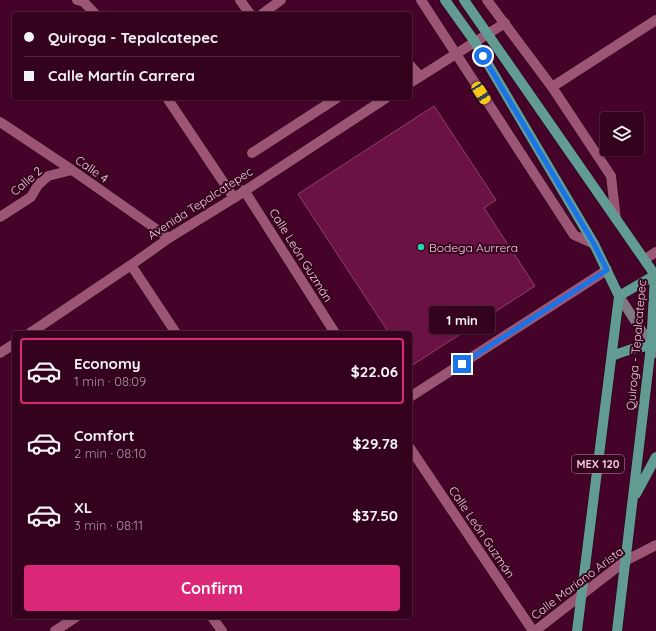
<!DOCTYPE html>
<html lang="en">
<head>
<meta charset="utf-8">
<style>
  :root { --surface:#34021f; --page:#3c0c28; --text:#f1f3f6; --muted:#a997a4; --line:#4e243d; --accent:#db2777 }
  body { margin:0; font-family:Quicksand,sans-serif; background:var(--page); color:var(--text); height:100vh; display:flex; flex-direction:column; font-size:15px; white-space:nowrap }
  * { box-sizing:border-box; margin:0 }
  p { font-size:13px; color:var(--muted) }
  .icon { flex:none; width:22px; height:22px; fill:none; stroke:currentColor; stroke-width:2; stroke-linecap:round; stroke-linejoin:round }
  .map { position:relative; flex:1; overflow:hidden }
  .drawer { position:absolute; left:12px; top:331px; width:400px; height:288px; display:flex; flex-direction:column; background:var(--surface); border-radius:4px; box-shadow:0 1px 3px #0004,0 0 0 1px var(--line) }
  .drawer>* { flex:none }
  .hud { position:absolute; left:12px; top:12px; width:400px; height:88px; border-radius:4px; box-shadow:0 1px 3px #0004,0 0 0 1px var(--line); display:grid; align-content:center; height:88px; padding:0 12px; background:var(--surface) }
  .fabs { position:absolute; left:600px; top:112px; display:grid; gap:8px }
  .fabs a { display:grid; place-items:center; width:44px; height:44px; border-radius:4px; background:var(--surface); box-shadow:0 1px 3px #0004,0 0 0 1px var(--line); font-size:20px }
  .end { position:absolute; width:18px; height:18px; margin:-9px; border:5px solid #1a73e8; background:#fff; box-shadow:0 0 0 2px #fff }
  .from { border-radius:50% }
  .bubble { position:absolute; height:28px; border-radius:4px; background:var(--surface); box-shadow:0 1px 3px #0004,0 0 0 1px var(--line); font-size:13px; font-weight:800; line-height:28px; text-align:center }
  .car { position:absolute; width:12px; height:24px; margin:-12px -6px; border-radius:5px; box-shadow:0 0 3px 1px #0007; background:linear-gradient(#f5c518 24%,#345 0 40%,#f5c518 0 76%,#345 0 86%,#f5c518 0) }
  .hud b { display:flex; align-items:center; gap:14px; height:38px; font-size:15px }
  .hud b+b { border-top:1px solid var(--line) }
  .hud i { width:10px; height:10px; background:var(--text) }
  ul { padding:7px 0 0; list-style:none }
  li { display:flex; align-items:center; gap:12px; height:66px; margin:0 8px 6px; padding:0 4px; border:2px solid transparent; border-radius:4px }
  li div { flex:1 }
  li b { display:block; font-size:15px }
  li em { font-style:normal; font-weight:800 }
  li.on { border-color:var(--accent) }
  li>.icon { width:36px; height:36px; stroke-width:1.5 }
  .primary-button { display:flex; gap:8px; margin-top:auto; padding:8px 12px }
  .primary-button a { flex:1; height:46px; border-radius:4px; background:var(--accent); color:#fff; font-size:16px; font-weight:800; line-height:46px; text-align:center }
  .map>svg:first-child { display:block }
  .building { fill:#6b1143; stroke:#8a4465 }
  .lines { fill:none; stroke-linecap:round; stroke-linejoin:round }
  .pedestrian-casing { stroke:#200110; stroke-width:11 }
  .minor-casing { stroke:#200110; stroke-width:11 }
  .tertiary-casing { stroke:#200110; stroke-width:11 }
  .secondary-casing { stroke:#200110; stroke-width:11 }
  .primary-casing { stroke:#200110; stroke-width:11 }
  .pedestrian { stroke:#9d5576; stroke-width:10 }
  .minor { stroke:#9d5576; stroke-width:10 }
  .tertiary { stroke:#9d5576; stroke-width:10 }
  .secondary { stroke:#807885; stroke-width:10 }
  .primary { stroke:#629b93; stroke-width:10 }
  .route { stroke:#1a73e8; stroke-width:5 }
  .poi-dot { fill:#27d5ad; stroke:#35041f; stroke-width:1.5 }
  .labels { text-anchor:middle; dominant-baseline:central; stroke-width:4; stroke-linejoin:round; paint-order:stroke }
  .shield { fill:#35041f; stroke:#bb90a3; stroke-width:1 }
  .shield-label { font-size:11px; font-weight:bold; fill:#f5ccdc }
  .street-label { font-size:12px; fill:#f5ccdc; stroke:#35041f }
  .poi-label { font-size:12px; fill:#f5ccdc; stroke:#35041f; text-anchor:start }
</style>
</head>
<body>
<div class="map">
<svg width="656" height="631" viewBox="0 0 656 631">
  <rect width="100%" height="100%" fill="#460329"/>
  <path class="building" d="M434,106L496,200L484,208L535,286L411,366L410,333H389L298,194Z"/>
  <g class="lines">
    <defs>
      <path id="pedestrian" d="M240,0L250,14
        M0,122L72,170L169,238
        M0,217L31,197L38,185L48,176L72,170"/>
      <path id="minor" d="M77,0L84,2L95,14
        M262,14L281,0
        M410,65L420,76
        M410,83L505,23
        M552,87L656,20
        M167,98L234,198
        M252,153L337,98
        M244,190L335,333
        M645,259L656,252
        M131,265L176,333
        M30,333L131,265L169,238L234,198L386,98
        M0,353L14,344
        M410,397L607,270
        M410,448L533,631
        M212,617L222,631
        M55,631L76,617
        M535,631L625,561L656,545"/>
      <path id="tertiary" d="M421,0L574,235L594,244
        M487,0L552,87L611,176L616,219"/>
      <path id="secondary" d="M619,296L656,353"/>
      <path id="primary" d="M445,0L475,42L594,244L619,296L577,631
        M464,0L655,275L651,346L617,631
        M619,296L655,275
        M612,356C625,351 641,345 656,346
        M636,494L656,457"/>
    </defs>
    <use href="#pedestrian" class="pedestrian-casing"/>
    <use href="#minor" class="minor-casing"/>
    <use href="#tertiary" class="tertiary-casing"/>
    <use href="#secondary" class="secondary-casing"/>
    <use href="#primary" class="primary-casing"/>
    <use href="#pedestrian" class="pedestrian"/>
    <use href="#minor" class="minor"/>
    <use href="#tertiary" class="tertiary"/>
    <use href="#secondary" class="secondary"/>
    <use href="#primary" class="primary"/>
  </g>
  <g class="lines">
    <path class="route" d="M462,364L607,270L594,244L483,56"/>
  </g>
  <circle class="poi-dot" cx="421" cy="247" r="4"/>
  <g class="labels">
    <rect class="shield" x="572" y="455" width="52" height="18" rx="3"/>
    <g class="shield-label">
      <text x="598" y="464">MEX 120</text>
    </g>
    <g class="street-label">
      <text transform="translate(92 169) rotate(35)">Calle 4</text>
      <text transform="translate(26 181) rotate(-41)">Calle 2</text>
      <text transform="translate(200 203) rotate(-33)">Avenida Tepalcatepec</text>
      <text transform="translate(301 255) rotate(58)">Calle León Guzmán</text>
      <text transform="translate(636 345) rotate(-85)">Quiroga - Tepalcatepec</text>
      <text transform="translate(482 532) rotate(56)">Calle León Guzmán</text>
      <text transform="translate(577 583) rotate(-37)">Calle Mariano Arista</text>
    </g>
    <g class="poi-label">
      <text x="429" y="247">Bodega Aurrera</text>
    </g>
  </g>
</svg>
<div class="fabs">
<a><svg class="icon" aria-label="layers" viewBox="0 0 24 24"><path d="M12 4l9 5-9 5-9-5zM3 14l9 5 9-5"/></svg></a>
</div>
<i class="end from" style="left:483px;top:56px"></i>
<i class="end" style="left:462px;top:364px"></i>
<div class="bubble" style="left:429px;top:306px;width:66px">1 min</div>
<i class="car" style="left:481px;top:93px;rotate:147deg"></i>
<div class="hud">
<b><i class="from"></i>Quiroga - Tepalcatepec</b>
<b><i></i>Calle Martín Carrera</b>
</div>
<section class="drawer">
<ul>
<li class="on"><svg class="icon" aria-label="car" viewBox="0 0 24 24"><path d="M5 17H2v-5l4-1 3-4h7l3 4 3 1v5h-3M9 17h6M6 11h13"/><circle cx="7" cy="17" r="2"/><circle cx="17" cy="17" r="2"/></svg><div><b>Economy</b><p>1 min · 08:09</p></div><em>$22.06</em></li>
<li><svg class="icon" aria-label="car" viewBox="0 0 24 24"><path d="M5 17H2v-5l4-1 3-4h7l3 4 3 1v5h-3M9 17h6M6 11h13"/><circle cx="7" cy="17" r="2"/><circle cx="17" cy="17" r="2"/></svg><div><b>Comfort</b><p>2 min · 08:10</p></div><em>$29.78</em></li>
<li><svg class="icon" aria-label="car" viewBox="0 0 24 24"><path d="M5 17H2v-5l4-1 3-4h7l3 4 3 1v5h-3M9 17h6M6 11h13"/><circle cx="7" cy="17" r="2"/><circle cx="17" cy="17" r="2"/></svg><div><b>XL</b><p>3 min · 08:11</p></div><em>$37.50</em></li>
</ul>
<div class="primary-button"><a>Confirm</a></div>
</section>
</div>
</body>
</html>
